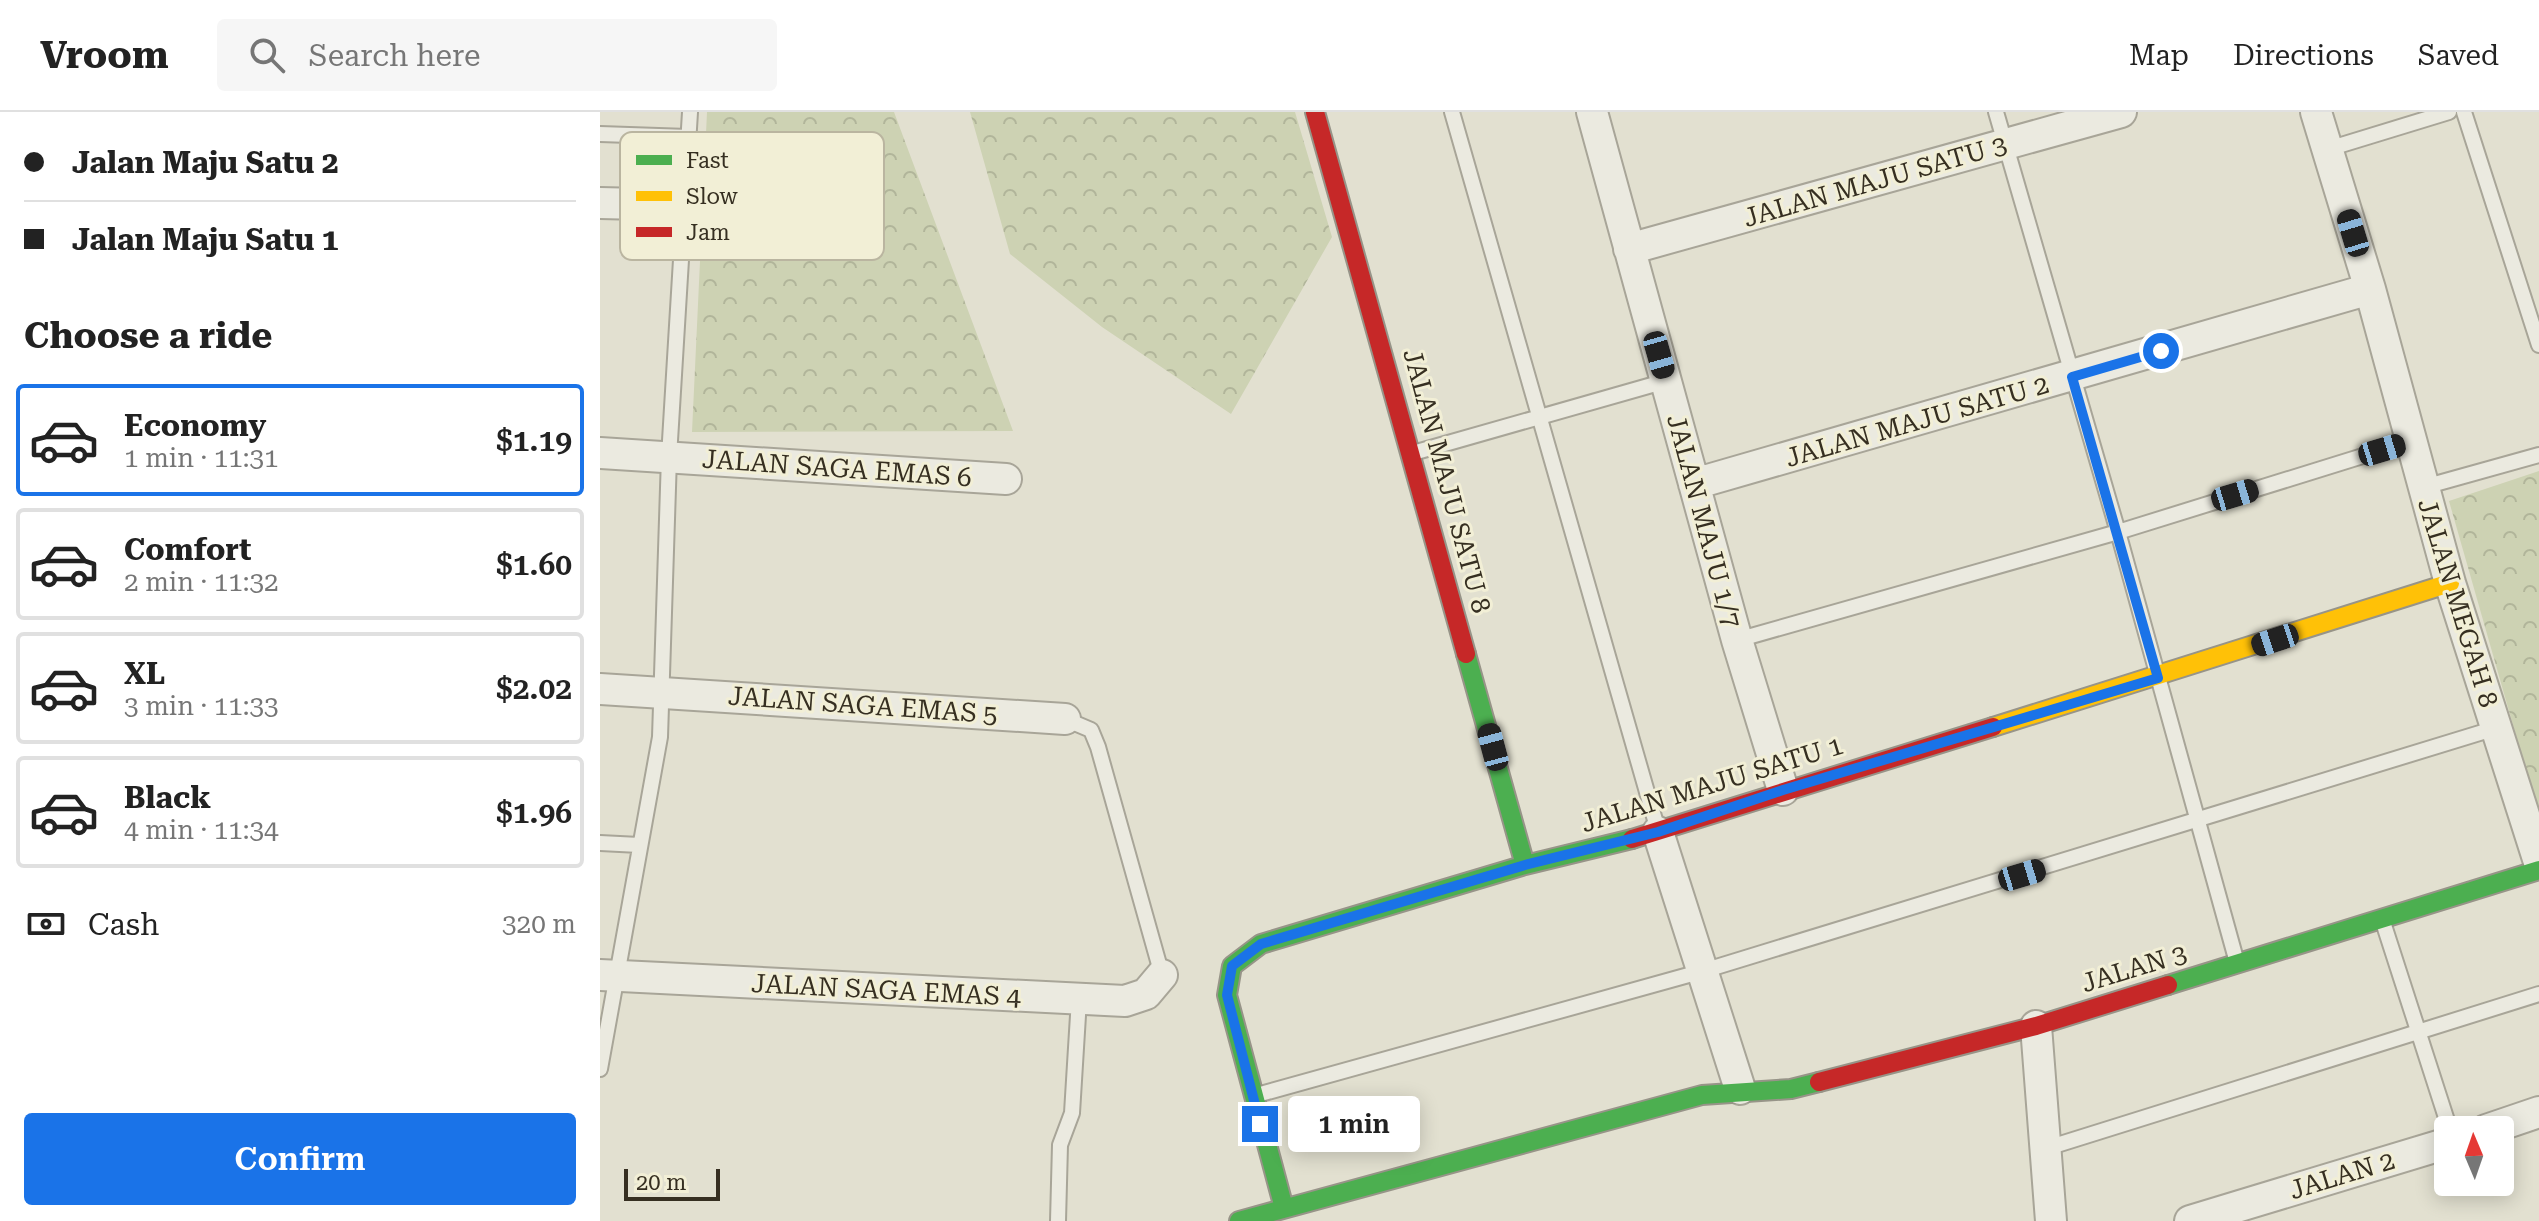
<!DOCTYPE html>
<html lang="en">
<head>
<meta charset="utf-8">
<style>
  :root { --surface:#fff; --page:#f6f6f6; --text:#222; --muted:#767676; --line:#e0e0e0; --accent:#1a73e8 }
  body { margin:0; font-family:"Roboto Serif",serif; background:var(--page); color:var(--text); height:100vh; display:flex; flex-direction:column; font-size:30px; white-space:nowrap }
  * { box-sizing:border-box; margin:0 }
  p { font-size:26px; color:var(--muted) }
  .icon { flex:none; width:44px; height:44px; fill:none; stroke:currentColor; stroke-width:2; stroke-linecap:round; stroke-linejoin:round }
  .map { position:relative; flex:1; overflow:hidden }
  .details { display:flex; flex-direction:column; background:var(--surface); width:600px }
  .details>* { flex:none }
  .hud { display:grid; align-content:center; height:176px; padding:0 24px; background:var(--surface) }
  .needle { width:52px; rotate:358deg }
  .controls { position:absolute; left:1834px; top:1004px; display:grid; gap:16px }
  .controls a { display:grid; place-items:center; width:80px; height:80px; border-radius:8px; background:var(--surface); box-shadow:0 4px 20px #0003; font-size:40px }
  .scale { position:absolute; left:24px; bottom:20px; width:96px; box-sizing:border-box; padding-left:8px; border:4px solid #362f21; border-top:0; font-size:22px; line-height:28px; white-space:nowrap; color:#362f21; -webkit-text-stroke:6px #f2efd6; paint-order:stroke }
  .end { position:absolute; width:36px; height:36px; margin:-18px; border:10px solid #1a73e8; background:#fff; box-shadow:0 0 0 4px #fff }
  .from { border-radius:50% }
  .bubble { position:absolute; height:56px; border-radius:8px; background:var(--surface); box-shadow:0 4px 20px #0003; font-size:26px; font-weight:600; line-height:56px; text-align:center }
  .car { position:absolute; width:24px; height:48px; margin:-24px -12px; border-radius:10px; box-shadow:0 0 6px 2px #0007; background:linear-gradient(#222 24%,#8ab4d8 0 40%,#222 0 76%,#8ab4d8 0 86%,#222 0) }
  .hud b { display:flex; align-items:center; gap:28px; height:76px; font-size:30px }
  .hud b+b { border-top:2px solid var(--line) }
  .hud i { width:20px; height:20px; background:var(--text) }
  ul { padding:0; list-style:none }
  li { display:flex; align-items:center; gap:24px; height:112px; margin:0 16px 12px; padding:0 8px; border:4px solid var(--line); border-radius:8px }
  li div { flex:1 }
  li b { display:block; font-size:30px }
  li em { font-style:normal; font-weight:600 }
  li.current { border-color:var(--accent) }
  li>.icon { width:72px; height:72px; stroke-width:1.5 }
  h2 { padding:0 24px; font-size:36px; line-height:96px }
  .pay { display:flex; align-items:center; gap:20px; height:88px; padding:0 24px; font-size:30px }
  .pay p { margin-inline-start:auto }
  .action { display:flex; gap:16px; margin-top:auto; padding:16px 24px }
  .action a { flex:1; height:92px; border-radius:8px; background:var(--accent); color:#fff; font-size:32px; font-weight:600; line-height:92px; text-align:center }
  header { display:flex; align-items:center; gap:48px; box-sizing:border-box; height:112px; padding:0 40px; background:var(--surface); border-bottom:2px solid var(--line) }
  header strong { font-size:38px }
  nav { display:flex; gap:44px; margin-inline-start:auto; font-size:28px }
  .search { width:560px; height:72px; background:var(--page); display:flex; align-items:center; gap:20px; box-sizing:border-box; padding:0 28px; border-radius:8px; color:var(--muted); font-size:30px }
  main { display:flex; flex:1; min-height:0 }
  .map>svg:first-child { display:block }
  .park { fill:url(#park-crowns) }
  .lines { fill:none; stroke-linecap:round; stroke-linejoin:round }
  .lane-casing { stroke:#a8a598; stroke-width:18 }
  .street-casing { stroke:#a8a598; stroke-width:34 }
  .fast-casing { stroke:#979488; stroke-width:22 }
  .slow-casing { stroke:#979488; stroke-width:22 }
  .jam-casing { stroke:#979488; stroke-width:22 }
  .lane { stroke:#ebeae0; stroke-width:14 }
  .street { stroke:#ebeae0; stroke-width:30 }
  .fast { stroke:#4caf50; stroke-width:18 }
  .slow { stroke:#ffc107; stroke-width:18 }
  .jam { stroke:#c62828; stroke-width:18 }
  .route { stroke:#1a73e8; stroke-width:10 }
  .labels { text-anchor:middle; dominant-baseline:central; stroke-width:6; stroke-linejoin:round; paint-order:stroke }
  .street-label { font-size:26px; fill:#362f21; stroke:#f2efd6 }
  .key { fill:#f2efd6; stroke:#bab5a0; stroke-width:2 }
  .key-label { font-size:22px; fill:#362f21 }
</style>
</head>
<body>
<header>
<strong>Vroom</strong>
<div class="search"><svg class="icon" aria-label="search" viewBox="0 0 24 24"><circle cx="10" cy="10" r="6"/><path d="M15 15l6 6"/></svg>Search here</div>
<nav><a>Map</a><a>Directions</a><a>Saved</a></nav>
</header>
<main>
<section class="details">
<div class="hud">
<b><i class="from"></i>Jalan Maju Satu 2</b>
<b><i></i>Jalan Maju Satu 1</b>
</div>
<h2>Choose a ride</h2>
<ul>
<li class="current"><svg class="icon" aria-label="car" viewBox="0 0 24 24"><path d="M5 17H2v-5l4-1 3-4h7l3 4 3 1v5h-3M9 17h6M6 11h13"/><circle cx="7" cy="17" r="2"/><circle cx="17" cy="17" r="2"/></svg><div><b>Economy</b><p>1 min · 11:31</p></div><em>$1.19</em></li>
<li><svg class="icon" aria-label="car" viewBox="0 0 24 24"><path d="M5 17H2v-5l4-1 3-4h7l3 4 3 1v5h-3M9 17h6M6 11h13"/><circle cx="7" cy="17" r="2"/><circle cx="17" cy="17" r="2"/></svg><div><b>Comfort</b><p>2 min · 11:32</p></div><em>$1.60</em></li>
<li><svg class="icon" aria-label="car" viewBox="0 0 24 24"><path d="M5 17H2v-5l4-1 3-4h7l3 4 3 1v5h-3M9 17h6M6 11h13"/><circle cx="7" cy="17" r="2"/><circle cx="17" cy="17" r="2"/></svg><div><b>XL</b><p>3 min · 11:33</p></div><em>$2.02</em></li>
<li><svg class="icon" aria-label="car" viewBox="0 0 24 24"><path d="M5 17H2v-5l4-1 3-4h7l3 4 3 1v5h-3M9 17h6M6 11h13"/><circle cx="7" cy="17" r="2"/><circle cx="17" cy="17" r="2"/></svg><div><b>Black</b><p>4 min · 11:34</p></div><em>$1.96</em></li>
</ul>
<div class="pay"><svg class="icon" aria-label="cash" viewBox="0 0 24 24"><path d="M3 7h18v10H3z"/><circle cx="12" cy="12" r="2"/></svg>Cash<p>320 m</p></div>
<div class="action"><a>Confirm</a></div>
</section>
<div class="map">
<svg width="1939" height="1109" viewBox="0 0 1939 1109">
  <defs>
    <pattern id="park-crowns" width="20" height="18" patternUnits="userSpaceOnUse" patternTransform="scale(2)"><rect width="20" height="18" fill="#cdd2b3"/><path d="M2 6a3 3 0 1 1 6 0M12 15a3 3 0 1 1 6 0" fill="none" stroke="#b1b59a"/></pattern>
  </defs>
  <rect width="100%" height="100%" fill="#e2e0d0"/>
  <path class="park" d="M107,0H294L413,319L92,320Z
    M370,0H695L732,125L631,302L502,215L410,142Z
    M1939,359V704L1849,389Z"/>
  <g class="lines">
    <defs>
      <path id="lane" d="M852,0L1057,715
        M1396,0L1518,420L1636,847
        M1864,0L1939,233
        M0,22L88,25
        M1728,37L1849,0
        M813,341L1066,269
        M1824,375L1939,343
        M1137,528L1518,420L1811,329
        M465,607L491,618L498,635L562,863
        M0,731L39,733
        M1783,810L1850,1018
        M0,957L60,625L69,345L90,0
        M657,983L1103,859L1896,616
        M1444,1037L1939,882
        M458,1109L460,1033L472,1001L479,887"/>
      <path id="street" d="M992,0L1137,528L1183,678
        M1716,0L1770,177L1850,471L1939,750
        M0,91L82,93
        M1029,137L1521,0
        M0,341L406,367
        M1094,372L1770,177
        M0,577L465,607
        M1058,720L1140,977
        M0,863L525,889L546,882L562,863
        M1436,914L1451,1109
        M1886,1018L1939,1000
        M1590,1109L1848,1031"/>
      <path id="fast" d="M866,542L925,753
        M1568,873L1939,758
        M684,1096L627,883L632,854L661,832L925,753L1032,727
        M639,1109L1102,983L1191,977L1219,970"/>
      <path id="slow" d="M1393,615L1850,471"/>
      <path id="jam" d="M715,0L866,542
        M1032,727L1393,615
        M1219,970L1436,914L1568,873"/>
    </defs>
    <use href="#lane" class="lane-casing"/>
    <use href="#street" class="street-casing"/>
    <use href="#fast" class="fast-casing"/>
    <use href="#slow" class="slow-casing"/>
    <use href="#jam" class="jam-casing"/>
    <use href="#lane" class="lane"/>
    <use href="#street" class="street"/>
    <use href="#fast" class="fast"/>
    <use href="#slow" class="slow"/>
    <use href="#jam" class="jam"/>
  </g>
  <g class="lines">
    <path class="route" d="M660,1012L627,883L632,854L661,832L925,753L1058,720L1183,678L1558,566L1472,265L1561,239"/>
  </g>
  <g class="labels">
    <g class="street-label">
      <text transform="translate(1275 69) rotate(-16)">JALAN MAJU SATU 3</text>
      <text transform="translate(1317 309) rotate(-16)">JALAN MAJU SATU 2</text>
      <text transform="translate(237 356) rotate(4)">JALAN SAGA EMAS 6</text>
      <text transform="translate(847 369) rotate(75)">JALAN MAJU SATU 8</text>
      <text transform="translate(1104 409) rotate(75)">JALAN MAJU 1/7</text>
      <text transform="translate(1858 491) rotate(73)">JALAN MEGAH 8</text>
      <text transform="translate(263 593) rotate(4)">JALAN SAGA EMAS 5</text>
      <text transform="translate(1112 672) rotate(-17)">JALAN MAJU SATU 1</text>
      <text transform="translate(1534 856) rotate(-17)">JALAN 3</text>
      <text transform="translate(286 878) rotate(3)">JALAN SAGA EMAS 4</text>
      <text transform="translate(1742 1063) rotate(-17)">JALAN 2</text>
    </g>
  </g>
  <rect x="20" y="20" width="264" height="128" rx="12" class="key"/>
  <rect x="36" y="43" width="36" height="10" fill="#4caf50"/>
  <rect x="36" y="79" width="36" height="10" fill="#ffc107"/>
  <rect x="36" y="115" width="36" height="10" fill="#c62828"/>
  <g class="key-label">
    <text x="86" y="56">Fast</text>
    <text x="86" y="92">Slow</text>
    <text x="86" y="128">Jam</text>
  </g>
</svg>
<div class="controls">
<a><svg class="needle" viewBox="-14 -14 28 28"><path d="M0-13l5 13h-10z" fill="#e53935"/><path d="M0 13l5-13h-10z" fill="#767676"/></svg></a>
</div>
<div class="scale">20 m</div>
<i class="end from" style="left:1561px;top:239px"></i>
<i class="end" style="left:660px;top:1012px"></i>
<div class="bubble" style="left:688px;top:984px;width:132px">1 min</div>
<i class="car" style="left:1753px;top:121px;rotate:343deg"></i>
<i class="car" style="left:1059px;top:243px;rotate:164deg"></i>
<i class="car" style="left:1782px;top:338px;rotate:73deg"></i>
<i class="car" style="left:1635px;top:383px;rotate:73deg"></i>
<i class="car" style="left:1675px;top:528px;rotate:252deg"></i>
<i class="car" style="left:893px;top:635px;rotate:345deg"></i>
<i class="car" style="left:1422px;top:763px;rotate:73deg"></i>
</div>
</main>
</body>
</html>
